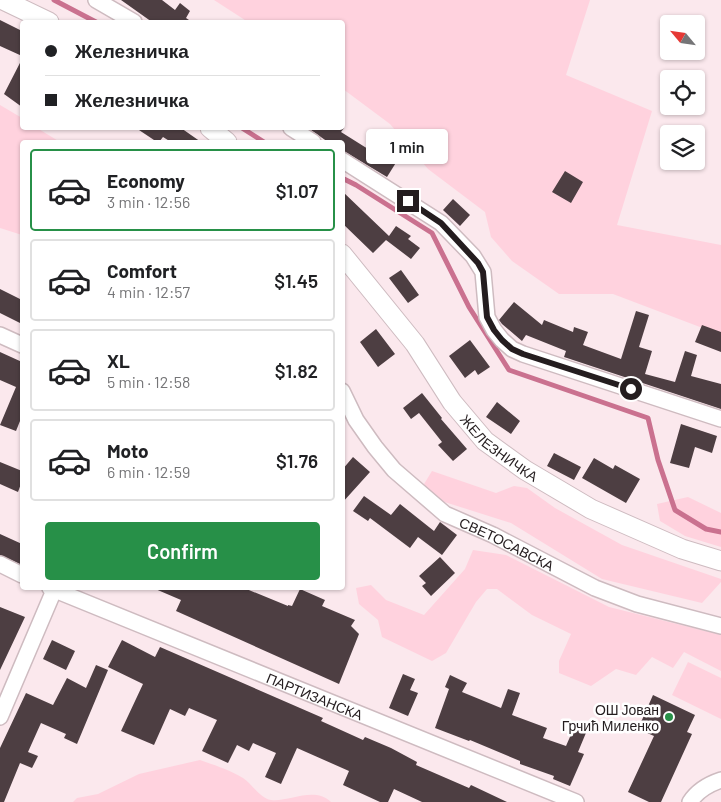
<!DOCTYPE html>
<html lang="en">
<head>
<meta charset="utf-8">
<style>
  :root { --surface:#fff; --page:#f6f6f6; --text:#202124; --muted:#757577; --line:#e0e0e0; --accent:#279048 }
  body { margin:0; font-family:Barlow,sans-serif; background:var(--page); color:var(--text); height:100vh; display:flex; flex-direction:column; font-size:19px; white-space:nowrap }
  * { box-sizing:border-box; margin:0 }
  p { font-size:16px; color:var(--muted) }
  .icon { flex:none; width:28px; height:28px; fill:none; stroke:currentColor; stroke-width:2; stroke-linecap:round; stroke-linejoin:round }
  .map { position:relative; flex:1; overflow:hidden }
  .details { position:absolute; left:20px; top:140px; width:325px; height:450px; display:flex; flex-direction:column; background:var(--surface); border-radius:5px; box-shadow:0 1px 4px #0004 }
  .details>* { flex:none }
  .hud { position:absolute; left:20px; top:20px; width:325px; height:110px; border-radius:5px; box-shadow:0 1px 4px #0004; display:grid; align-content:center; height:110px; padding:0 25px; background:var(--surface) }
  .needle { width:32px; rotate:299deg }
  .controls { position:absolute; left:660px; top:15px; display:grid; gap:10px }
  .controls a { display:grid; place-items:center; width:45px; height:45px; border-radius:5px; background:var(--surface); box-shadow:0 1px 4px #0004; font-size:25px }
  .end { position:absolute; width:22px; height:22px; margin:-11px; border:6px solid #241d1f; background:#fff; box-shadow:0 0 0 2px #fff }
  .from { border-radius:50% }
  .bubble { position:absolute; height:35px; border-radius:5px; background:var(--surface); box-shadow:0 1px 4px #0004; font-size:16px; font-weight:600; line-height:35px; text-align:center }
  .hud b { display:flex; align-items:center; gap:18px; height:48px; font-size:19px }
  .hud b+b { border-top:1px solid var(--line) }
  .hud i { width:12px; height:12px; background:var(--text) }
  ul { padding:9px 0 0; list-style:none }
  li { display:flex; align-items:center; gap:15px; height:82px; margin:0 10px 8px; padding:0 15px; border:2px solid var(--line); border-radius:5px }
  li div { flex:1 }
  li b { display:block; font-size:19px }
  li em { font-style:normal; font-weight:600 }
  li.on { border-color:var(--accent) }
  li>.icon { width:45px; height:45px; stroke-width:1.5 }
  .primary-button { display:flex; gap:10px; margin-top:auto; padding:10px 25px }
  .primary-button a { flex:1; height:58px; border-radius:5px; background:var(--accent); color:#fff; font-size:20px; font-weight:600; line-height:58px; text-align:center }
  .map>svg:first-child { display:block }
  .green { fill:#ffd2de }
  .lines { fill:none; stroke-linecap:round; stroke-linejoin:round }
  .stream { stroke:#ca718f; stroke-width:5 }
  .building { fill:#4d3e42 }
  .minor-casing { stroke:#cebbc0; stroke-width:18 }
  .tertiary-casing { stroke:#cebbc0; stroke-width:21 }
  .minor { stroke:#fff; stroke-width:15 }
  .tertiary { stroke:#fff; stroke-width:19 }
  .route { stroke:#241d1f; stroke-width:6 }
  .poi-dot { fill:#279048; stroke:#fff; stroke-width:2 }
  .labels { text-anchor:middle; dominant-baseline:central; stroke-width:5; stroke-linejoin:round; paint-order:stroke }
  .street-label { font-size:14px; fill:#241d1f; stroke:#fff }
  .poi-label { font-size:14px; fill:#241d1f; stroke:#fff; text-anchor:end }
</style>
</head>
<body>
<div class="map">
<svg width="721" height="802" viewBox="0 0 721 802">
  <rect width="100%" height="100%" fill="#fbe8ed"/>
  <path class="green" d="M214,0H590L566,75L652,111L617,225L721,245V335L613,294H559L512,261L491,237L485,212L428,169L390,124L343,89L342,22H248Z
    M0,105L22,118V128H37L60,142H22V235L0,228Z
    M432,471L496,493L514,486L527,488L555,508L622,545L721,579V582L702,603L602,579L511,523L435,499L424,484Z
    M688,497L721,513V547L685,536L660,521L657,504Z
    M473,550L506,555L609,607L721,635V671L684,652L673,668L652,657L636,675L616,669L591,686L559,673V661L571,634L532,615L497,589H487L476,602L446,653L432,661L382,637L378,620L359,604L356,588L371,585L386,600L424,615L465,569Z
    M688,662L721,678V719L672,695Z
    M200,760C214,765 230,770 243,778C252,784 260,798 271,800C290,802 314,786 331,802H73L77,798L98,794L139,774Z"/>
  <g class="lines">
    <path class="stream" d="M54,0L96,22
      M242,128L264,142
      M342,178L356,185L432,233L469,307L509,370L648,418L658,460L675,510L706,529L721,532"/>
  </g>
  <path class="building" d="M121,0H162L175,10L180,3L190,11L186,18L192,22H152Z
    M0,20L22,31V56L0,46Z
    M22,59V107L4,94Z
    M136,128H181L201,142H171L163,137L159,142H157Z
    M308,128H344L341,132L376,154L378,150L397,161L387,177L342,150V142H328Z
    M565,171L583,182L571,203L552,192Z
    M342,191L389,236L396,226L411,236L408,239L420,248L411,259L386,240L387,239L373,253L342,223Z
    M453,199L470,215L460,226L443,210Z
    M401,270L419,295L408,303L389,278Z
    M0,289L22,300V324L0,313Z
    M514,302L542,325L544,320L573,332L574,327L588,332L583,345L621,359L636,311L649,315L639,347L652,351L645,374L675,382L685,351L697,355L691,376L721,384V409L564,357L566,351L526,335L522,341L502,324L499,320Z
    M702,325L721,332V352L695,342Z
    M376,329L395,354L378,367L360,342Z
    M470,340L490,367L478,375L475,370L465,378L449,356Z
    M0,352L22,362V416L16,431L0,425L16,387L0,380Z
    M422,393L442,418L441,419L467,449L453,461L438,445L442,442L419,413L411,419L403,408Z
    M497,402L520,421L511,434L486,417Z
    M681,424L717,436L712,453L695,447L689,468L670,463Z
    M554,453L581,467L574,480L547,466Z
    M353,457L370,472L342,503V470Z
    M594,458L613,469L615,465L640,479L626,503L582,478Z
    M0,462L22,471V481L18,492L0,484Z
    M364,496L391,515L400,504L434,531L440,522L457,535L442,555L418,537L410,548L370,518L368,521L353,511Z
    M0,534L22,544V565L0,555Z
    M440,557L455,573L431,596L422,586L426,583L419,576Z
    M153,588H244L288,606V605L292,606L300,589L325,600L322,606L355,620L351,626L359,634L339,684L176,611L181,600Z
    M0,607L25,617L0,670Z
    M52,640L75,651L66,670L43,659Z
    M122,640L155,657L160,647L323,718L321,721L363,740L365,737L391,748L417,762L416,765L469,788L471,785L507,802H422L394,789L388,802H380L343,785L349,771L297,748L281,784L265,777L276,753L253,743L249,751L237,745L228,763L202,751L217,720L189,708L185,716L170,709L154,745L121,731L143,684L108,667Z
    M96,665L108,670L77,744L64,738L66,734L41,723L28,752L38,756L32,768L20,763L4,802H0V748L26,693L53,705L67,678L86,688Z
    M403,674L415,679L410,690L418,693L408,716L389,708Z
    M450,675L467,683L462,692L501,708L508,689L520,693L512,715L547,728L543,738L566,746L576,723L588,728L578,752L584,754L570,786L553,779L554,776L520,764V761L470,740L469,741L435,728L449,689L445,687Z
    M653,695L695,715L687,732L692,734L661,802H649L628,792L654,736L638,729Z"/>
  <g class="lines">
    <defs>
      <g id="minor">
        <path d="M96,0L134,22"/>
        <path d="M291,128L313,142"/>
        <path d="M342,160L441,223L473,256L483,272L487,317L494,330L502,340L512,349L523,354L721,419"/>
        <path d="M0,335L22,345"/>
        <path id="s1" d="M342,391L356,420L375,447L394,470L445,514L493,535L595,588L637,604L721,626"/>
        <path d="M0,564L22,575"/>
        <path id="s2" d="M50,588L576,802"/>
        <path d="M0,717L55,588"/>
        <path d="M690,802C697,791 709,784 721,780"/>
      </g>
      <g id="tertiary">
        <path d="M3,0L49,22"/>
        <path d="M210,128L227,142"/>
        <path id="s3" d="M342,254L415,344L452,402L485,441L525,470L591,509L682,549L721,561"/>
      </g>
    </defs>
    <use href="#minor" class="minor-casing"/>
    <use href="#tertiary" class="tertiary-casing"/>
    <use href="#minor" class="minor"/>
    <use href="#tertiary" class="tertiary"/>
  </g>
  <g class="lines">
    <path class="route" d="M408,201L441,223L478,263L483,272L487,317L494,330L502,340L512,349L523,354L631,389"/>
  </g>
  <circle class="poi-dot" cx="669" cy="717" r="5"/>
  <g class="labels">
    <g class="street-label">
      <text stroke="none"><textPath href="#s3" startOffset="251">ЖЕЛЕЗНИЧКА</textPath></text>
      <text stroke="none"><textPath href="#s1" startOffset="231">СВЕТОСАВСКА</textPath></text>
      <text stroke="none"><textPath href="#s2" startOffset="286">ПАРТИЗАНСКА</textPath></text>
    </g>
    <g class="poi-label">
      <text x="659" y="709">ОШ Јован<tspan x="659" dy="16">Грчић Миленко</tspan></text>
    </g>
  </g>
</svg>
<div class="controls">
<a><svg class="needle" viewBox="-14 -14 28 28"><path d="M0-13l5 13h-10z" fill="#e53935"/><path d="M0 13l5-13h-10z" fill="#757577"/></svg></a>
<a><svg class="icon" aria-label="locate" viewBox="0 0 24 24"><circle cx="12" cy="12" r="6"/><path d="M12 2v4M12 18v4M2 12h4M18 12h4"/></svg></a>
<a><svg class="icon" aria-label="layers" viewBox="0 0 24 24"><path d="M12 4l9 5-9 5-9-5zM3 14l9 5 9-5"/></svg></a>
</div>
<i class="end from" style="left:631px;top:389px"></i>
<i class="end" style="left:408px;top:201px"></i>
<div class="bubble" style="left:366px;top:129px;width:82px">1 min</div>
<div class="hud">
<b><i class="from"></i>Железничка</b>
<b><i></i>Железничка</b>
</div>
<section class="details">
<ul>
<li class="on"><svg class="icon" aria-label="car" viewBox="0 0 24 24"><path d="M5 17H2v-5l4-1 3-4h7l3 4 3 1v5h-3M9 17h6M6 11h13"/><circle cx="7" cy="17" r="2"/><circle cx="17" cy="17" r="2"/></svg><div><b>Economy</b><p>3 min · 12:56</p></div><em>$1.07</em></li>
<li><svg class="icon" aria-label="car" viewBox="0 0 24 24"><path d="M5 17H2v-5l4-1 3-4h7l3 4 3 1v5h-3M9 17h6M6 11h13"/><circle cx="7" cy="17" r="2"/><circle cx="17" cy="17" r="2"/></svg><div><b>Comfort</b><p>4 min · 12:57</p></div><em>$1.45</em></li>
<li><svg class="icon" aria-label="car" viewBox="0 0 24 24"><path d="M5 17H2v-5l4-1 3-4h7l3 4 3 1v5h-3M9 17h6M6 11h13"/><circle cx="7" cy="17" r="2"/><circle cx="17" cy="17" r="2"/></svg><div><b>XL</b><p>5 min · 12:58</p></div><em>$1.82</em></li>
<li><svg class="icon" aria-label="car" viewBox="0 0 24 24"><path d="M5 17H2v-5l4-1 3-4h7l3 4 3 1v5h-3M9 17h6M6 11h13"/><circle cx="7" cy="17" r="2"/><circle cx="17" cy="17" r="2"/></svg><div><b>Moto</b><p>6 min · 12:59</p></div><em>$1.76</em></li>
</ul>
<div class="primary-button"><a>Confirm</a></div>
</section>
</div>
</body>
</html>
